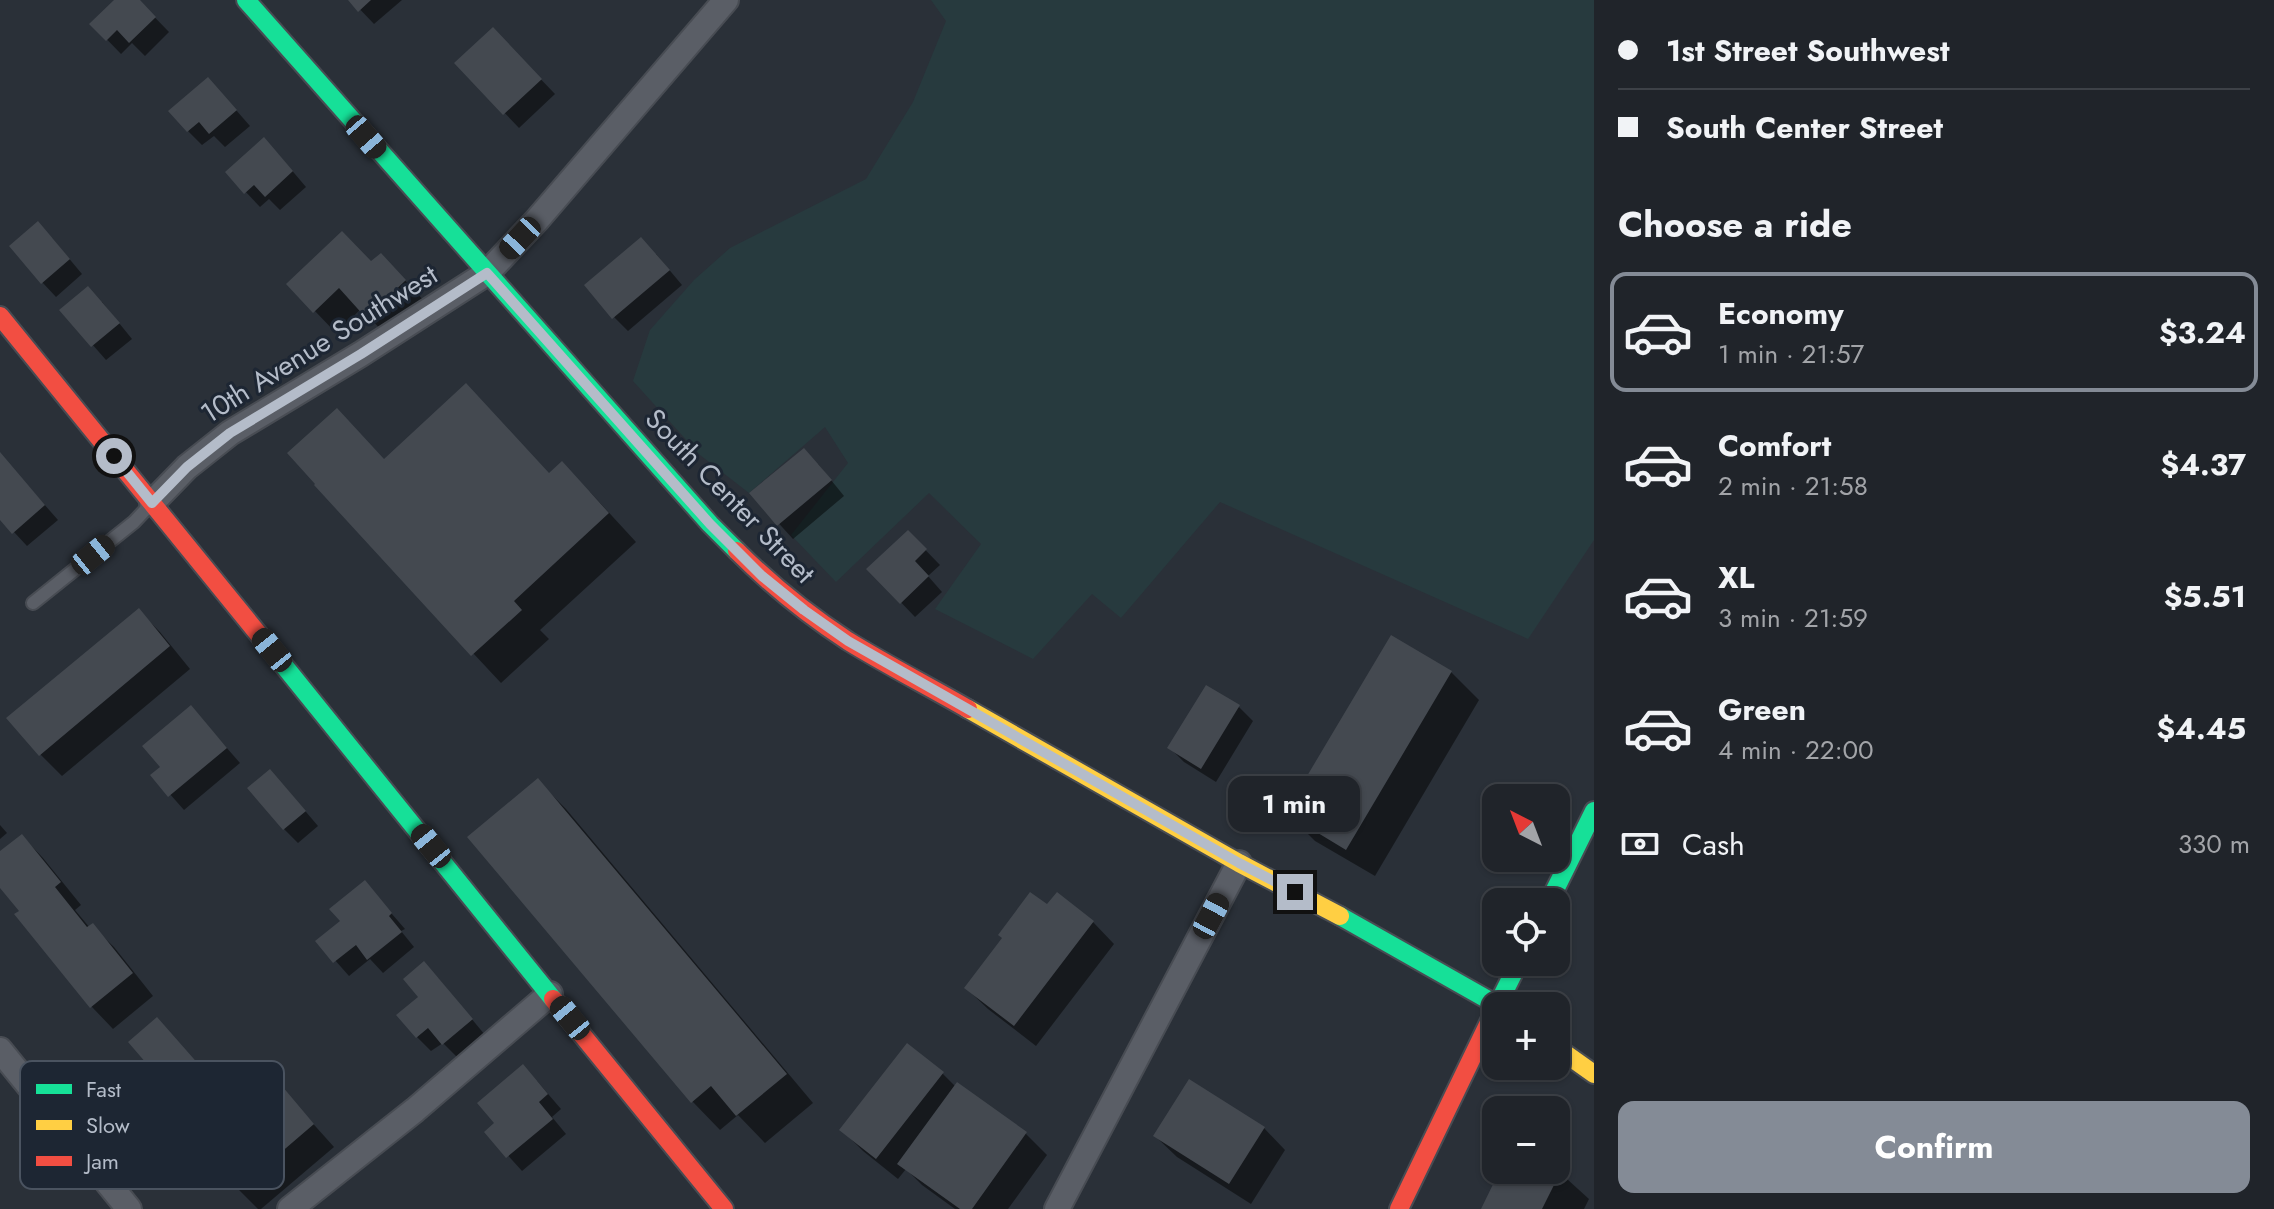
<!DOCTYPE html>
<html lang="en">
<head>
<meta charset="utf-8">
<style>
  :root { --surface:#20242a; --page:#2d3036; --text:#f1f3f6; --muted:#a2a4a8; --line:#3d4147; --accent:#848b96 }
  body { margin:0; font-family:Jost,sans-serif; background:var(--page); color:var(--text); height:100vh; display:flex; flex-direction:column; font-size:30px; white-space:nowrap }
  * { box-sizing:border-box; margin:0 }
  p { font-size:26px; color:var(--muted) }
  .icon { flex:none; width:44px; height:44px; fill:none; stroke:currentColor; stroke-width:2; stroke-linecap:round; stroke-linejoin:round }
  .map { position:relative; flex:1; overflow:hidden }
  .sheet { display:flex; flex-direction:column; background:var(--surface); width:680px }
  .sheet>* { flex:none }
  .top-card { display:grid; align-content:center; height:176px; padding:0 24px; background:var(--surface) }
  .needle { width:52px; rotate:318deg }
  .tools { position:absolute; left:1482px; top:784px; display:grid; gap:16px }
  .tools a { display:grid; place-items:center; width:88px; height:88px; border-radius:16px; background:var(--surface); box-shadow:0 2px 6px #0004,0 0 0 2px var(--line); font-size:40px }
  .end { position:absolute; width:36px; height:36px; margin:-18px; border:10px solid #b4bcc9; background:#111; box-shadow:0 0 0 4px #111 }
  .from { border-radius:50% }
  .bubble { position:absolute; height:56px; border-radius:16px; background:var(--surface); box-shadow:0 2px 6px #0004,0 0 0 2px var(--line); font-size:26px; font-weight:700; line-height:56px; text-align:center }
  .car { position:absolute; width:24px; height:48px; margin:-24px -12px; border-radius:10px; box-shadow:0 0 6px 2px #0007; background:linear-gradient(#222 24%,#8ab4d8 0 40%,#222 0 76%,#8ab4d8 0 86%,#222 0) }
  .top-card b { display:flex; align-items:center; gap:28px; height:76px; font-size:30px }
  .top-card b+b { border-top:2px solid var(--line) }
  .top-card i { width:20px; height:20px; background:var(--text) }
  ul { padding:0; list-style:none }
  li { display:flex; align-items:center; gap:24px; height:120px; margin:0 16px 12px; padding:0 8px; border:4px solid transparent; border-radius:16px }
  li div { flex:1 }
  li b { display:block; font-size:30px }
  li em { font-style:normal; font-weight:700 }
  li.selected { border-color:var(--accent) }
  li>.icon { width:72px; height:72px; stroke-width:1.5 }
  h2 { padding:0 24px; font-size:36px; line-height:96px }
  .pay { display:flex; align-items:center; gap:20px; height:88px; padding:0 24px; font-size:30px }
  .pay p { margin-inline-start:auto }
  .primary-button { display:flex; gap:16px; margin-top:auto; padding:16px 24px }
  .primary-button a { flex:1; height:92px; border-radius:16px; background:var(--accent); color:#fff; font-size:32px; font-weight:700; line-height:92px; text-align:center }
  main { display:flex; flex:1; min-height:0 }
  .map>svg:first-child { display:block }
  .green { fill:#273a3e }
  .shadow { fill:#0007 }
  .building { fill:#444950 }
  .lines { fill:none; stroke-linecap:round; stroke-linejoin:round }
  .lane-casing { stroke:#484c53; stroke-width:16 }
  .street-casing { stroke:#484c53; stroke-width:28 }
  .fast-casing { stroke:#484c53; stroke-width:22 }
  .slow-casing { stroke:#484c53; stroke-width:22 }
  .jam-casing { stroke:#484c53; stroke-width:22 }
  .lane { stroke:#5a5e66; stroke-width:12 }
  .street { stroke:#5a5e66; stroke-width:24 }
  .fast { stroke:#16e098; stroke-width:18 }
  .slow { stroke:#ffcf43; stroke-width:18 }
  .jam { stroke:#f24e42; stroke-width:18 }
  .route { stroke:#b4bcc9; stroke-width:10 }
  .labels { text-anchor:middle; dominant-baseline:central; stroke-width:6; stroke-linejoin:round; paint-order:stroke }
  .street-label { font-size:28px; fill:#b4bcc9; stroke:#1d2633 }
  .key { fill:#1d2633; stroke:#4a5360; stroke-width:2 }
  .key-label { font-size:22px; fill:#b4bcc9 }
</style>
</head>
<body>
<main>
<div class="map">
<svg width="1594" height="1209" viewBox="0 0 1594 1209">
  <rect width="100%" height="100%" fill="#2a3038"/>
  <path class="green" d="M931,0H1594V540L1528,639L1220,502L1121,618L1092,594L1033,659L935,609L981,544L929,493L836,582L791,535L848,463L825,427L749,493L700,455L633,381L650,330L694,280L730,248L866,179L913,102L946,21Z"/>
  <path class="shadow" d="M117,0H138L169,32L145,56L132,43L121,54L92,24Z
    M351,0H402L374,24Z
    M507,44L555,94L519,128L457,63Z
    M222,94L250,126L225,147L214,136L202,145L188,131Z
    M278,154L306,187L280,210L269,199L260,207L227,172Z
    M52,238L82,274L56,297L42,282Z
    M656,254L682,285L628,331L614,317Z
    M371,264L402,277L426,303L389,338L361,309L336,333L289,284Z
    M102,302L132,339L106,360L62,310Z
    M0,454L58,520L27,546L0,517Z
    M385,460L550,475L590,492L636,542L540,630L549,639L501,683L316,485Z
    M818,464L844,496L793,539L752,494Z
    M908,532L940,565L928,576L942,592L915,617L869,569Z
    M139,611L160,632L190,669L62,776L40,754Z
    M1451,672L1479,700L1375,876L1315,841L1287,813Z
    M191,707L240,763L184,810L153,775L163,767Z
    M1239,707L1253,721L1216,782L1184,762L1170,748Z
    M537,780L566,809L813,1103L765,1143L738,1115L720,1130L692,1101Z
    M284,786L318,826L298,843L284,829Z
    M0,825L7,833L0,839Z
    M22,836L43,858L81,905L75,910L90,928L92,926L114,947L153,996L113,1029L92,1007L17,915L22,911L0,884V854Z
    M365,883L405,929L401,931L414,947L383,973L370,959L349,976L318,941L343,922Z
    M1048,907L1093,922L1114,944L1036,1046L988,1009L966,988Z
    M438,978L485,1035L458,1058L443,1043L431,1051L417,1037Z
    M157,1019L220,1090L194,1113L131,1042Z
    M907,1046L943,1074L956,1087L957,1085L1026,1134L1047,1155L1008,1209H955L922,1185L906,1169L898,1179L863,1151L841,1129Z
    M537,1081L561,1109L552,1117L566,1134L522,1171L487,1132Z
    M282,1089L334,1147L261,1209H258L238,1189Z
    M1264,1128L1285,1150L1251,1204L1177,1157L1155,1136Z
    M1556,1169L1589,1199L1584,1209H1483L1502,1170Z"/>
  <path class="building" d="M114,0H140L156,17L129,43L117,30L106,41L89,24Z
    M348,0H371L358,12Z
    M493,27L542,79L503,115L454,63Z
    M208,77L237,110L209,134L199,122L187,132L168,111Z
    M264,137L293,171L265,197L254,185L244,194L225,172Z
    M38,221L70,259L41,284L9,246Z
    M342,231L371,261L381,253L406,280L366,318L339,288L313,313L286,284Z
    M641,237L670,270L612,319L584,285Z
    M88,286L120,323L91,347L59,310Z
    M466,383L549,473L562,461L609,513L514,601L522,610L471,656L314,485L315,484L287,453L337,408L384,459Z
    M804,448L832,480L777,526L749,493Z
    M0,452L45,505L12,534L0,520Z
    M908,530L927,549L915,561L929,576L900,604L866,569Z
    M139,608L170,646L39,756L6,718Z
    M1391,635L1452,671L1346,850L1285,813Z
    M1206,685L1240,705L1201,769L1167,748Z
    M191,705L227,748L168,797L150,775L160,767L142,746Z
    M270,769L306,811L283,830L247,788Z
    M538,778L787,1074L736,1116L711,1086L691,1103L467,837Z
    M22,834L61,882L55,887L87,927L93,923L133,973L90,1008L14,914L19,911L0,888V851Z
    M365,880L392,913L389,916L402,932L367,960L356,945L333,963L315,941L340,921L329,909Z
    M1030,892L1047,904L1057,892L1094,921L1014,1026L964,988L1002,938L998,935Z
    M424,961L473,1019L442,1045L428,1028L416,1038L396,1015L418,997L403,979Z
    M157,1017L208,1075L178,1100L128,1042Z
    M907,1043L944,1072L876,1159L839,1130Z
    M523,1064L548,1094L539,1102L553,1119L506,1158L484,1132L494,1123L477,1103Z
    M1189,1079L1265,1127L1229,1184L1153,1136Z
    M957,1082L1027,1132L972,1209H960L897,1164Z
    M282,1086L314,1124L237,1190L205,1152Z
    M1556,1166L1562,1169L1542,1209H1481L1500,1170H1556Z"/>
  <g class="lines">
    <defs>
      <path id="lane" d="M33,603L134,522L150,505"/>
      <path id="street" d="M152,503L187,467L230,433L361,354L487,273L537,220L726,0
        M0,1050L129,1209
        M290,1209L415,1110L550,994
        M1057,1209L1239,863"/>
      <path id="fast" d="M246,0L710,524L737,551
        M277,657L553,999
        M1549,902L1594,811
        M1340,916L1499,1006
        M1497,1006L1519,962"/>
      <path id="slow" d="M968,709L1239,863L1340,916
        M1556,1047L1594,1074"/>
      <path id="jam" d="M0,316L277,657
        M737,551C770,584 808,615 848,641C887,665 928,686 968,709
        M553,999L724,1209
        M1399,1209L1496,1008"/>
    </defs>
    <use href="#lane" class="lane-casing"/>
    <use href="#street" class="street-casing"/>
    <use href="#fast" class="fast-casing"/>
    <use href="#slow" class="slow-casing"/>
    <use href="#jam" class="jam-casing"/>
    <use href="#lane" class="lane"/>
    <use href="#street" class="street"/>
    <use href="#fast" class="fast"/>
    <use href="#slow" class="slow"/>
    <use href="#jam" class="jam"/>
  </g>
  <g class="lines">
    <path class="route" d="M114,456L152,503L187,467L230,433L361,354L487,273L710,524L762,576L804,610L848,641L1239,863L1295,892"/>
  </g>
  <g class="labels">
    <g class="street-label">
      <text transform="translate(319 344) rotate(-32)">10th Avenue Southwest</text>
      <text transform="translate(730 496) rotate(46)">South Center Street</text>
    </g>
  </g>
  <rect x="20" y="1061" width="264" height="128" rx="12" class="key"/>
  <rect x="36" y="1084" width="36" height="10" fill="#16e098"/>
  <rect x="36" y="1120" width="36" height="10" fill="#ffcf43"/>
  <rect x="36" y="1156" width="36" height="10" fill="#f24e42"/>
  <g class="key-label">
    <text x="86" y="1097">Fast</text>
    <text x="86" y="1133">Slow</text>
    <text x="86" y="1169">Jam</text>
  </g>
</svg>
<div class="tools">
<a><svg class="needle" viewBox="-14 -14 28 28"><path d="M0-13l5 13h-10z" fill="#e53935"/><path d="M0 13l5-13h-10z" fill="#a2a4a8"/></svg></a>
<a><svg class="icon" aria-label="locate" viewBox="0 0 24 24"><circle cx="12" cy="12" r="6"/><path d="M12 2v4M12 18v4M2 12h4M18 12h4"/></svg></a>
<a>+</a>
<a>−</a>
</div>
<i class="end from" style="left:114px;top:456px"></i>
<i class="end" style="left:1295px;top:892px"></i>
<div class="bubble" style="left:1228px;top:776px;width:132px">1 min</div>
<i class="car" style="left:366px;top:137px;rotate:139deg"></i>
<i class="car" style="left:520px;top:238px;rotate:223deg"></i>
<i class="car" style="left:93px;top:555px;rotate:51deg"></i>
<i class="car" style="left:272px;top:650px;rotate:321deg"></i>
<i class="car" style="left:431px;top:846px;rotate:321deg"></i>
<i class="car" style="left:1211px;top:916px;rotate:28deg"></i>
<i class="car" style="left:570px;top:1018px;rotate:321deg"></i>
</div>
<section class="sheet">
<div class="top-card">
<b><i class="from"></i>1st Street Southwest</b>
<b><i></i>South Center Street</b>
</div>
<h2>Choose a ride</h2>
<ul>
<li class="selected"><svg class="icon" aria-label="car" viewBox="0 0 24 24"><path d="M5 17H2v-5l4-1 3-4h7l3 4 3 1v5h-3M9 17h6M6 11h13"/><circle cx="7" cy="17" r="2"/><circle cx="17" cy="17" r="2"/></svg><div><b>Economy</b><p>1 min · 21:57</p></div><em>$3.24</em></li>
<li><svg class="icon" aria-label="car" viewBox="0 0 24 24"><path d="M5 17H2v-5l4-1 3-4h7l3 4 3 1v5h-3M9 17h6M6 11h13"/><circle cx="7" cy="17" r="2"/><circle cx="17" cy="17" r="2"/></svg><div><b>Comfort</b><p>2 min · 21:58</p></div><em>$4.37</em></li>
<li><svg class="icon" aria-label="car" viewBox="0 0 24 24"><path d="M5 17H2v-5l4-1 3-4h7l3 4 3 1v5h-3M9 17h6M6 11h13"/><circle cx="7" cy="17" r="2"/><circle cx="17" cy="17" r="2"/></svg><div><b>XL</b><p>3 min · 21:59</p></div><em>$5.51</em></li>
<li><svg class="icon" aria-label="car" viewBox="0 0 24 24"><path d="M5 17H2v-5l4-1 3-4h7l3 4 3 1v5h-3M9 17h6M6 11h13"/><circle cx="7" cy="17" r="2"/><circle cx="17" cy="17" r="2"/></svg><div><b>Green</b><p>4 min · 22:00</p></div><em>$4.45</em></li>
</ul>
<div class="pay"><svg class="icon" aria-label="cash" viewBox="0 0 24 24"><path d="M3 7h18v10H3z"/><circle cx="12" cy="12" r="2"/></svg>Cash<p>330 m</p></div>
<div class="primary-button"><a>Confirm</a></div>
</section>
</main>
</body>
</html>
